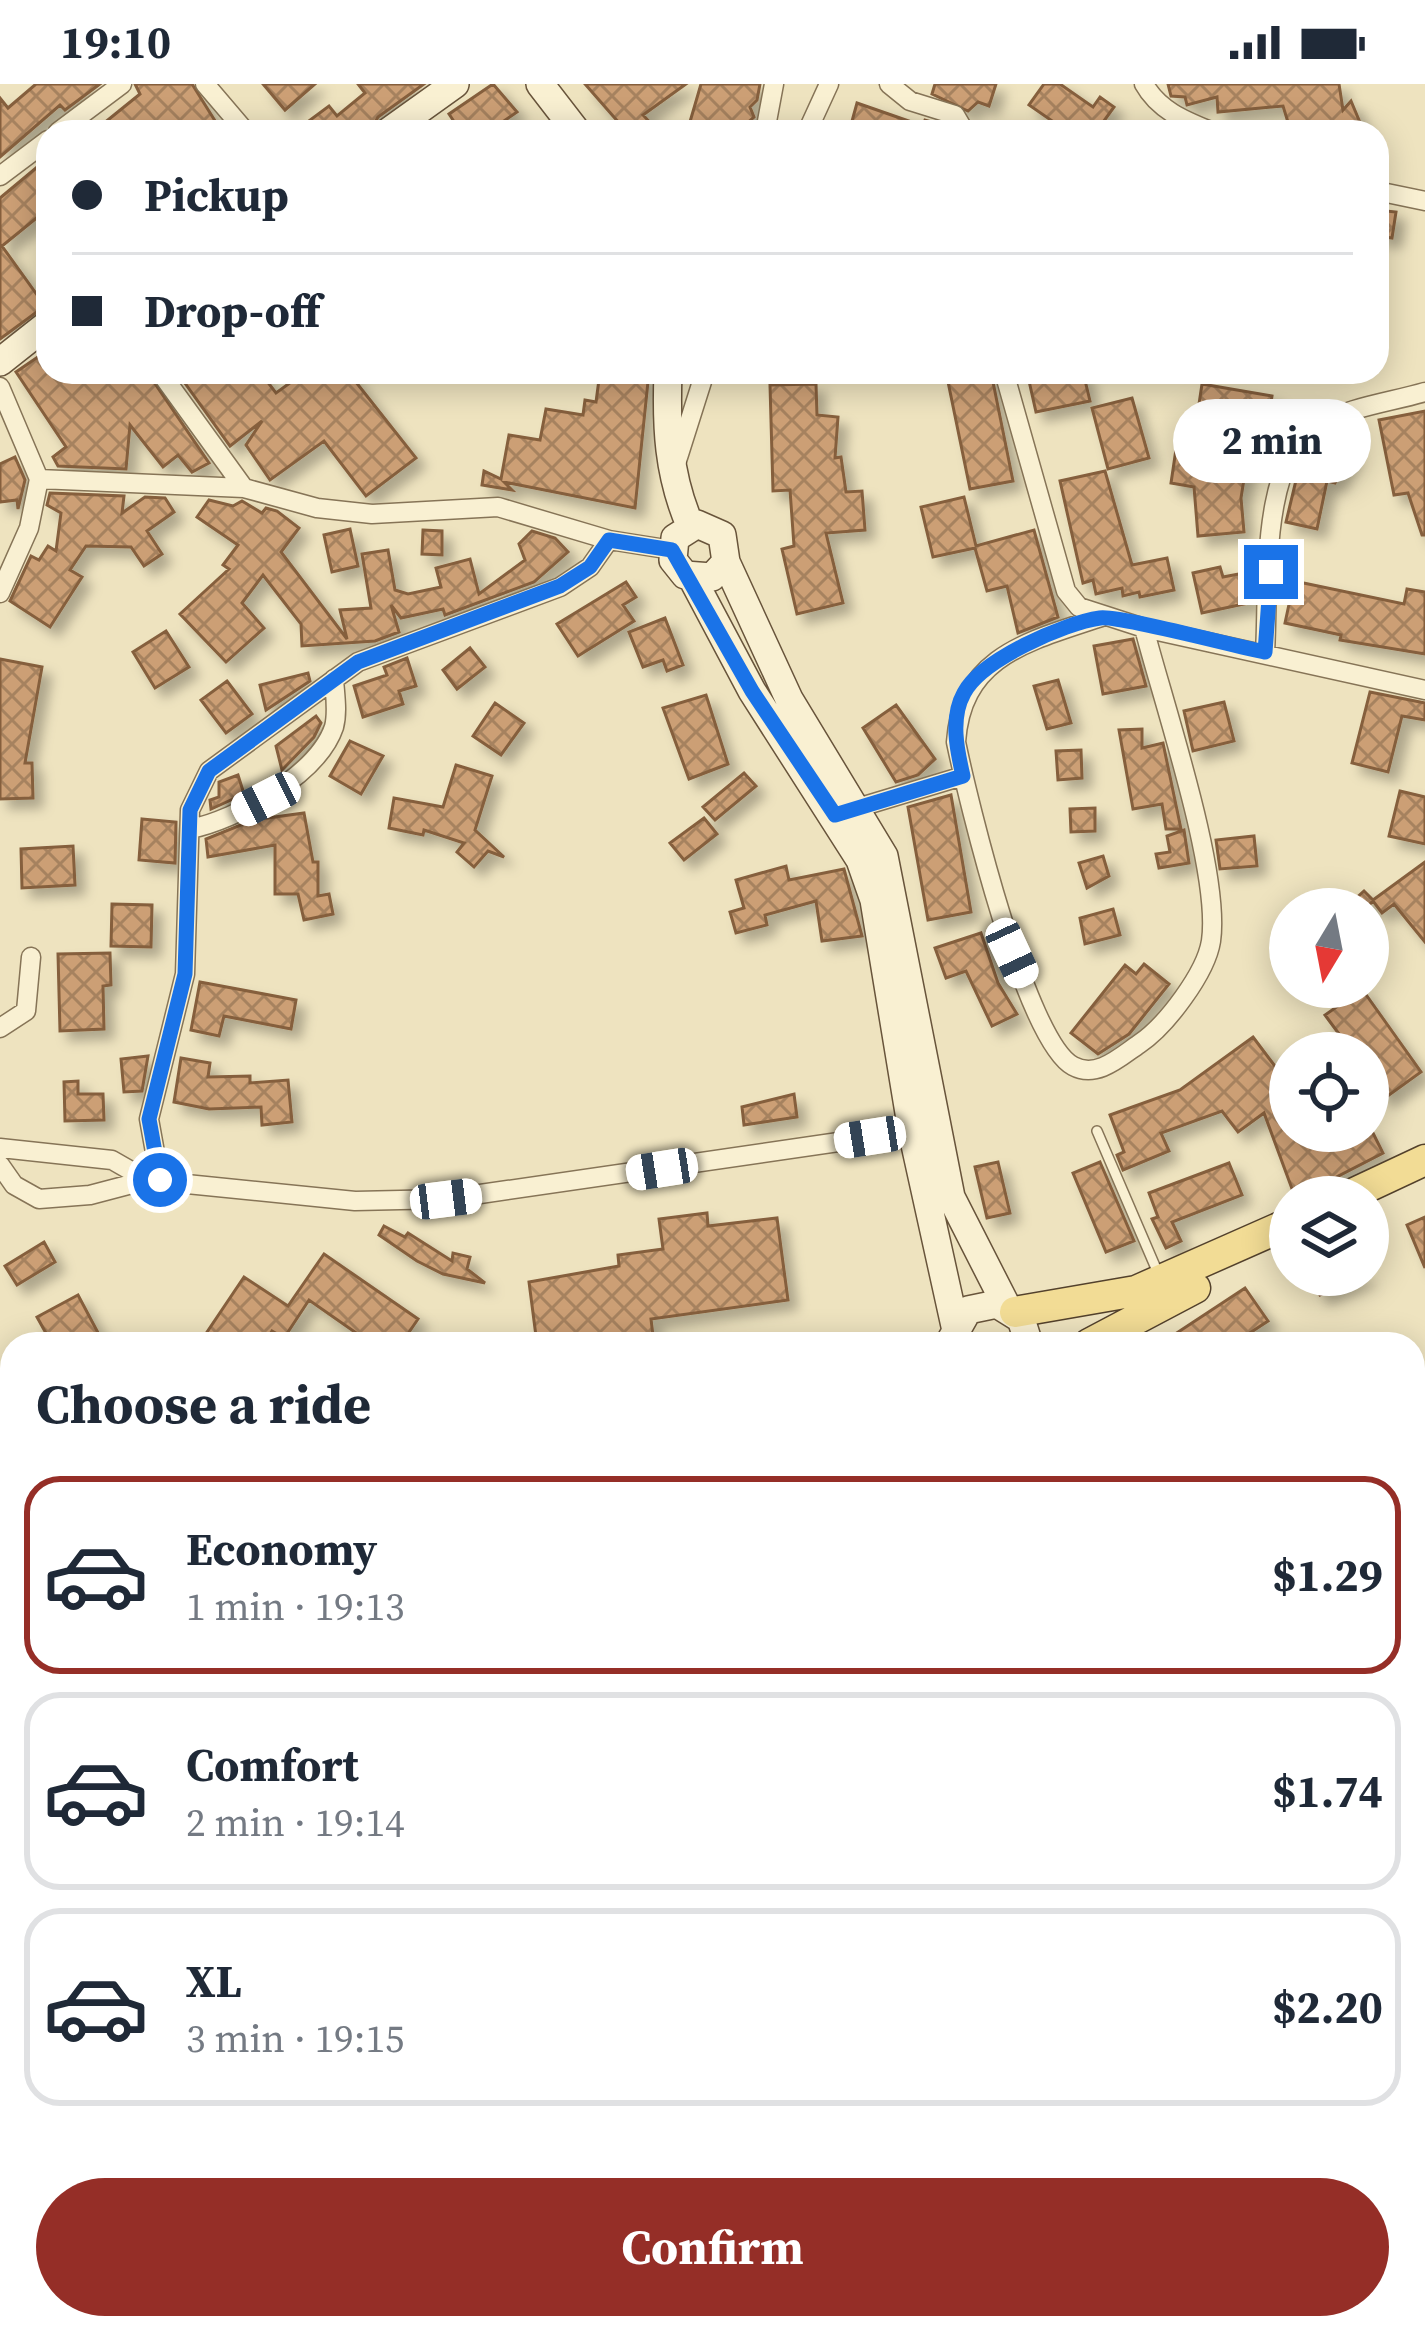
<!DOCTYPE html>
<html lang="en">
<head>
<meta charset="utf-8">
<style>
  :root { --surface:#fff; --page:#f2f2f3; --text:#1f2937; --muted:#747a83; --line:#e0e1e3; --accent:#952e27 }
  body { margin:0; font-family:"Source Serif 4",serif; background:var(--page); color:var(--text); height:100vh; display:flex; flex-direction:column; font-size:45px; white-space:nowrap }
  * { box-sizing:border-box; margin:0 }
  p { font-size:39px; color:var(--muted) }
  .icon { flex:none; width:66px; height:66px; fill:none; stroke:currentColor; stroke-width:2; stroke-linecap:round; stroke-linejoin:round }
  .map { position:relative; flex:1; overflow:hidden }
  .sheet { position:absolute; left:0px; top:1248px; width:1425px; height:1008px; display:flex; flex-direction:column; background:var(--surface); border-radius:36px 36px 0 0; box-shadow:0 6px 30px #0003 }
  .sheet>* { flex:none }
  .top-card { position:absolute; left:36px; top:36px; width:1353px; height:264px; border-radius:36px; box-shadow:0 6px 30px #0003; display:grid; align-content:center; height:264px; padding:0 36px; background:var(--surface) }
  .needle { width:78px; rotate:190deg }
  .tools { position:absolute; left:1269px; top:804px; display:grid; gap:24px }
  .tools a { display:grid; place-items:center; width:120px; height:120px; border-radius:50%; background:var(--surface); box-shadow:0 6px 30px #0003; font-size:60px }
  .end { position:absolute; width:54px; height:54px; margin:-27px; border:15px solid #1a73e8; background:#fff; box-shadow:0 0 0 6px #fff }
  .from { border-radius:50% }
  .bubble { position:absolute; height:84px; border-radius:42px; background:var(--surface); box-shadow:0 6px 30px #0003; font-size:39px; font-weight:700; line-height:84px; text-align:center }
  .car { position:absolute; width:36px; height:72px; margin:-36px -18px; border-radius:15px; box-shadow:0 0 9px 3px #0007; background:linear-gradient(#fff 24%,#345 0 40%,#fff 0 76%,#345 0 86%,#fff 0) }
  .top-card b { display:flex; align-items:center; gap:42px; height:114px; font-size:45px }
  .top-card b+b { border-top:3px solid var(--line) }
  .top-card i { width:30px; height:30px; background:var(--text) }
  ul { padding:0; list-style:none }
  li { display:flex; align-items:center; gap:36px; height:198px; margin:0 24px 18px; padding:0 12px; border:6px solid var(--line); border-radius:36px }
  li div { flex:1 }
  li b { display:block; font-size:45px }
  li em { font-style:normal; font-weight:700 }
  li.current { border-color:var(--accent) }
  li>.icon { width:108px; height:108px; stroke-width:1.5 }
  h2 { padding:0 36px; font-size:54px; line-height:144px }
  .action { display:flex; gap:24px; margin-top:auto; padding:24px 36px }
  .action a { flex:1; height:138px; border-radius:72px; background:var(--accent); color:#fff; font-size:48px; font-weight:700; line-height:138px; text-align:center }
  .status { display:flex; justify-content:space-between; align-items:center; height:84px; padding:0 60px; background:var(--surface); direction:ltr }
  .status svg { height:33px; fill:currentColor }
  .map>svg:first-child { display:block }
  .building { fill:url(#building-cross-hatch); stroke:#855f3d; stroke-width:3; filter:url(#shadow) }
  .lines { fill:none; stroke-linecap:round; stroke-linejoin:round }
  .lane-casing { stroke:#867457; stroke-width:12 }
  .street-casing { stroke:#867457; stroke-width:21 }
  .secondary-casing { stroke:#68543b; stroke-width:30 }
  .primary-casing { stroke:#53412c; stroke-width:33 }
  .lane { stroke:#f9f0d2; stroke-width:9 }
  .street { stroke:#f9f0d2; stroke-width:18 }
  .secondary { stroke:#f9f0d2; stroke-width:27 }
  .primary { stroke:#f2dc95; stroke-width:30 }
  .route { stroke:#1a73e8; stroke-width:15 }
</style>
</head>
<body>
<div class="status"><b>19:10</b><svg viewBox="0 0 49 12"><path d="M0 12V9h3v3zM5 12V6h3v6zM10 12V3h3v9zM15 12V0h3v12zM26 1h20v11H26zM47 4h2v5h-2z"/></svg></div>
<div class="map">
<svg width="1425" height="2256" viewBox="0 0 1425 2256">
  <defs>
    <pattern id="building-cross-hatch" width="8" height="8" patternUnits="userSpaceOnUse" patternTransform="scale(3)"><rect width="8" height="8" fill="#cc9f74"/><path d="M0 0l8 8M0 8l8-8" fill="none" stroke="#a6825e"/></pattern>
    <filter id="shadow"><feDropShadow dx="9" dy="9" stdDeviation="6" flood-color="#0004"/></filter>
  </defs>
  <rect width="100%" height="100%" fill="#eee3bf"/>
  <path class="building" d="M36,0H100L65,26L60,21L0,73V14L8,24Z
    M135,0H192L222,48H93L140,10Z
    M263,0H315L285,26Z
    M358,0H424L378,33L370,48H294L329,22L337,32L365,9Z
    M493,0L517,28L488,48H461L449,30Z
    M585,0H686L643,31L659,48H627Z
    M701,0H760L757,16L750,23L754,33L737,48H687Z
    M935,0H996L989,22L978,18L968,27L932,10Z
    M1044,0H1060L1093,23L1100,13L1114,23L1096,48H1068L1029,21Z
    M1168,0H1339L1343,26L1351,17L1364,48H1325L1329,43L1291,48L1283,22L1218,28L1217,13L1187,21L1185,13L1171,12Z
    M857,19L923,42L925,36L946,42L949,48H849Z
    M48,74V144L39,132L2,162L45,222L0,255V114Z
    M1377,126L1396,128L1392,154L1377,152Z
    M48,266V288H147L209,379L192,388L178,371L163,383L130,341L126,385L58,382L53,373L66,363L16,288Z
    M177,288H260L276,309L305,288H348L416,374L366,412L324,357L270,396L246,361L262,337L230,362Z
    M600,288H649L635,424L504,398L512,406L482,401L484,387L501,395L509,351L540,356L546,325L583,331L585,316L596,318Z
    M946,288H991L1013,397L970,405Z
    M1027,288H1083L1090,317L1036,328Z
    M816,300L817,331L838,333L835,374L841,373L846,408L862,407L865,446L826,449L843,519L797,530L782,465L794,462L790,406L773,407L770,301Z
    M1202,300L1272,312L1265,360L1250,358L1241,414L1244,448L1198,452L1194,403L1171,399L1179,345L1195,347Z
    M1132,314L1149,374L1108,385L1092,324Z
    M1425,327V451H1422L1408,409L1394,411L1379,336Z
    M1323,354L1351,370L1335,399L1327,397L1317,445L1286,438L1298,388Z
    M15,373L25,396L18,425L17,416L0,418V380Z
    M1105,387L1132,481L1167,474L1174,506L1140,513L1139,508L1123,512L1122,504L1096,510L1093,496L1083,499L1060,397Z
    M50,409L124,412L122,429L145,413L165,414L174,428L147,447L162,470L144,482L131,463L86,462L70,486L82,493L50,543L10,517L31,472L39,476L48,462L56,467L61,429L47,421Z
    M964,413L976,462L1034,446L1058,533L1018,549L1007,502L987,507L975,464L933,473L921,423Z
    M209,416L233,422L242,417L262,429L266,424L277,427L299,444L281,468L347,555L340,526L371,524L362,470L388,466L395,506L408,510L441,503L436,484L470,475L479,510L525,476L519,460L532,447L555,454L568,468L534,498L445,531L443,525L401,534L391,521L399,548L375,557L302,562L301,540L263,491L242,519L264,544L226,578L180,530L229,485L223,481L238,461L197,433Z
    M350,445L358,482L332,488L324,451Z
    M423,446L442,447V471L422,470Z
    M1220,483L1223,493L1249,488L1253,518L1202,529L1193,489Z
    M1294,497L1404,520L1407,505L1425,508V570L1340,556L1341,551L1285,539Z
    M626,498L636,513L623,521L634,537L578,572L557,540Z
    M665,534L683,581L667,587L663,576L643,583L629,548Z
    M166,547L189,583L155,604L133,568Z
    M1133,555L1146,602L1103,610L1094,562Z
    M470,564L485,583L457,605L443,586Z
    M407,574L416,602L399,607L403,620L363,633L354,602L387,591L384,583Z
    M0,575L42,583L25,679H32L33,714L0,715Z
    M308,589L310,597L266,626L260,601Z
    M1058,596L1071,639L1047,645L1034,602Z
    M227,597L252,630L226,649L201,616Z
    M1370,608L1425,619V636L1402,632L1388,688L1352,679Z
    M706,611L728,680L689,695L663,624Z
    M1224,618L1234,657L1193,667L1184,627Z
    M495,619L524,639L501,671L473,652Z
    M896,621L935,675L918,691L896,698L863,644Z
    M316,632L321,639L314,653L282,686L276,662Z
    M1142,645V664L1163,659L1181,745H1166L1162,720L1133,725L1119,646Z
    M350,657L383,672L361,710L330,692Z
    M1081,666L1082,694L1058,696L1056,667Z
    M456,681L492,692L475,746L504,773L488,767L474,783L457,768L464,759L424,746L423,751L389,744L394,714L443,723Z
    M744,689L756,702L715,736L703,723Z
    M238,691L244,710L211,725L210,716L219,713V698Z
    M1400,707L1425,713V760L1389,752Z
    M951,711L971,828L928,836L908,723Z
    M1095,724V747L1071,748L1070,725Z
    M304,729L313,778H318V812L329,810L333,830L304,836L298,810H275V761L208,773L206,755L253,736Z
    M704,734L717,750L684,776L670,759Z
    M142,735L176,738L175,779L139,776Z
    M1184,746L1189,779L1159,784L1156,770L1170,768L1167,752Z
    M1254,752L1257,782L1220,785L1216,756Z
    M73,762L75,801L22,804L21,765Z
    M1103,772L1109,792L1087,804L1079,779Z
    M1425,778V858L1394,820L1382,829L1373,817L1365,825H1344L1364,807L1373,816Z
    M786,782L789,796L844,785L862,852L822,857L816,817L765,831L767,841L736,849L730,828L744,824L736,796Z
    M112,820L152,821L151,863L111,862Z
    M1113,825L1120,851L1085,860L1080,834Z
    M981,849L998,899L1017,930L992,942L966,887L946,894L935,864Z
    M110,869L111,901L103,902L104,945L60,947L58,870Z
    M1144,880L1169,900L1129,950L1098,970L1071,949L1125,881L1136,890Z
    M200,898L296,916L291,945L224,932L219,952L191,946Z
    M1362,905L1421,988L1385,1014L1368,990V969H1353L1325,931Z
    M1253,953L1290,1002V1047H1372L1383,1069L1327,1098L1329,1102L1295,1113L1264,1029L1238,1048L1222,1027L1161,1049L1169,1067L1123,1086L1117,1071L1124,1068L1110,1031L1180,1006Z
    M148,972L142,1007L124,1008L121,975Z
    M181,974L210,979L208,993L250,992V999L288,996L292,1038L262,1041L261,1023L209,1025L174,1018Z
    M78,997V1010H103L104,1036L65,1037L64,998Z
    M794,1010L797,1033L744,1041L742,1023Z
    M998,1078L1010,1129L987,1134L975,1083Z
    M1100,1078L1134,1157L1106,1168L1073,1089Z
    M1229,1079L1242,1111L1172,1138L1181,1157L1166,1164L1152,1135L1158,1133L1149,1109Z
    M707,1129L708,1142L777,1134L788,1216L651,1235L654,1260H537L529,1198L619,1182L618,1171L663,1165L659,1135Z
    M1425,1133V1184L1407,1141Z
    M384,1142L405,1153L408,1149L452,1177L453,1169L470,1173L467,1185L485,1199L443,1190L417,1177L379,1151Z
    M44,1158L55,1178L17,1201L5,1182Z
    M324,1170L418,1235L401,1260H372L309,1216L284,1254L272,1247L264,1260H199L244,1193L288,1222Z
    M1312,1191H1367L1320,1211Z
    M1245,1204L1268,1237L1233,1260H1160Z
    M78,1211L104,1260H52L37,1233Z"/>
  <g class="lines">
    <defs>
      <path id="lane" d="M1097,1047L1158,1189
        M808,1260L946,1254
        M57,2256L65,2244"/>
      <path id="street" d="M205,0L246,48
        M889,0L910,17L955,31L965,48
        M1144,0C1159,27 1186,37 1213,48
        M58,48L122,0
        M765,48L774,0
        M807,48L829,0
        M0,92L48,56
        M1377,107L1425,117
        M160,288L244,404
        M1004,288L1066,507L1079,523L1144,544L1425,606
        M0,303L39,395L244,404L317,424L372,430L498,423L609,456L672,466
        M674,386L705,288
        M0,509L29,444L39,395
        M1104,532C1031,557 962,570 956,658C968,716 1026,957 1073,982C1097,995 1120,973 1139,960C1166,942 1206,889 1211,857C1221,788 1163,618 1144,544
        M1265,568C1269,507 1259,375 1318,341C1349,323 1391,318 1425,308
        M847,727L963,692
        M190,745C236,736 318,691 334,643C338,628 335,611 334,595
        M0,944L26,927L31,873
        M0,1064L112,1076L147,1096
        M0,1081L14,1101L39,1115L90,1111L147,1096L355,1117L446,1115L921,1046
        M160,1096L149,1035L185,890L190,726L209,687L358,578L560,503L590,483L609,456
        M0,1369L12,1392
        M0,2203L12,2196
        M216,2244L220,2256
        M749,2244L780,2256
        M1085,2244L1086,2256
        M599,2256L694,2244
        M1010,2256L1049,2244"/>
      <path id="secondary" d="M540,0L577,48
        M388,48L455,0
        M0,278L48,240
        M668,288C666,343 668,390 690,441
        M726,478L712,493L685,491L673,476L675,454L697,440L722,451L726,478L789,615L884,772L951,1113L1007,1223
        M692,494L752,607L860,776L874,816L912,1047L955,1242
        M951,1256L968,1226L997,1220L1021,1235L1029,1260
        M1268,2244L1275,2256
        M1296,2244L1304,2256"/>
      <path id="primary" d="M1346,1113L1425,1076
        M1015,1228L1136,1207L1290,1139
        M1089,1260L1195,1204"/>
    </defs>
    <use href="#lane" class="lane-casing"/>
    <use href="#street" class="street-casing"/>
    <use href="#secondary" class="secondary-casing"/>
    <use href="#primary" class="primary-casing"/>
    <use href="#lane" class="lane"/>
    <use href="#street" class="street"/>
    <use href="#secondary" class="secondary"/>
    <use href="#primary" class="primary"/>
  </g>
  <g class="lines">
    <path class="route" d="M160,1096L149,1035L185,890L190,726L209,687L358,578L560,502L590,483L609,456L672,466L752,607L835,731L963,692C957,666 950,634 964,609C981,576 1064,539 1100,534C1119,531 1237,563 1265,568L1271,488"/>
  </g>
</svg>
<div class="tools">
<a><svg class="needle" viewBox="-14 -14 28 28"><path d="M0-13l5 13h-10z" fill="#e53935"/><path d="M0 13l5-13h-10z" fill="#747a83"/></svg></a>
<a><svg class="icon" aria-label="locate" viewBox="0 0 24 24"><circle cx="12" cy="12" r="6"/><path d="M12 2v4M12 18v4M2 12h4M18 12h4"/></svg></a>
<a><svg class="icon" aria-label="layers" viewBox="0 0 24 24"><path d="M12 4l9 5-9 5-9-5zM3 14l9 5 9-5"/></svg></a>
</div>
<i class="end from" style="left:160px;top:1096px"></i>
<i class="end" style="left:1271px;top:488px"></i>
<div class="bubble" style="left:1173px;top:315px;width:198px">2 min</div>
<i class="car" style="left:266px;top:715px;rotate:243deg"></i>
<i class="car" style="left:1012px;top:869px;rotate:155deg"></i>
<i class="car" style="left:870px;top:1053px;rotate:261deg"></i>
<i class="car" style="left:662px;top:1085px;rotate:261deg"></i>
<i class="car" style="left:446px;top:1115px;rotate:83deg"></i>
<div class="top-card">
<b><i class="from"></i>Pickup</b>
<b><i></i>Drop-off</b>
</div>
<section class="sheet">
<h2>Choose a ride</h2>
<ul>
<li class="current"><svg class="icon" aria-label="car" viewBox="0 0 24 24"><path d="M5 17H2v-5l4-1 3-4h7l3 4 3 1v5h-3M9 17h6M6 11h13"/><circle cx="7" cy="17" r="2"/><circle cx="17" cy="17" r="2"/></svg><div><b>Economy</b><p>1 min · 19:13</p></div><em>$1.29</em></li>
<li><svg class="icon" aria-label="car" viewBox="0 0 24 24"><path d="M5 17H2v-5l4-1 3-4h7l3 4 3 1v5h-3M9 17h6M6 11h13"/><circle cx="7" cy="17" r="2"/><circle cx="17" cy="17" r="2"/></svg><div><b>Comfort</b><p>2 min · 19:14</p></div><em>$1.74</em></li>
<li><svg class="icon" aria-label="car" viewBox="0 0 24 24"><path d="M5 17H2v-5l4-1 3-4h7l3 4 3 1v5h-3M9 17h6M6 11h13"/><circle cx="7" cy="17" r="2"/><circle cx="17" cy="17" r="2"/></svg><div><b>XL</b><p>3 min · 19:15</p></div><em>$2.20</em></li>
</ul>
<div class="action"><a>Confirm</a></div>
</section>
</div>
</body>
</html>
